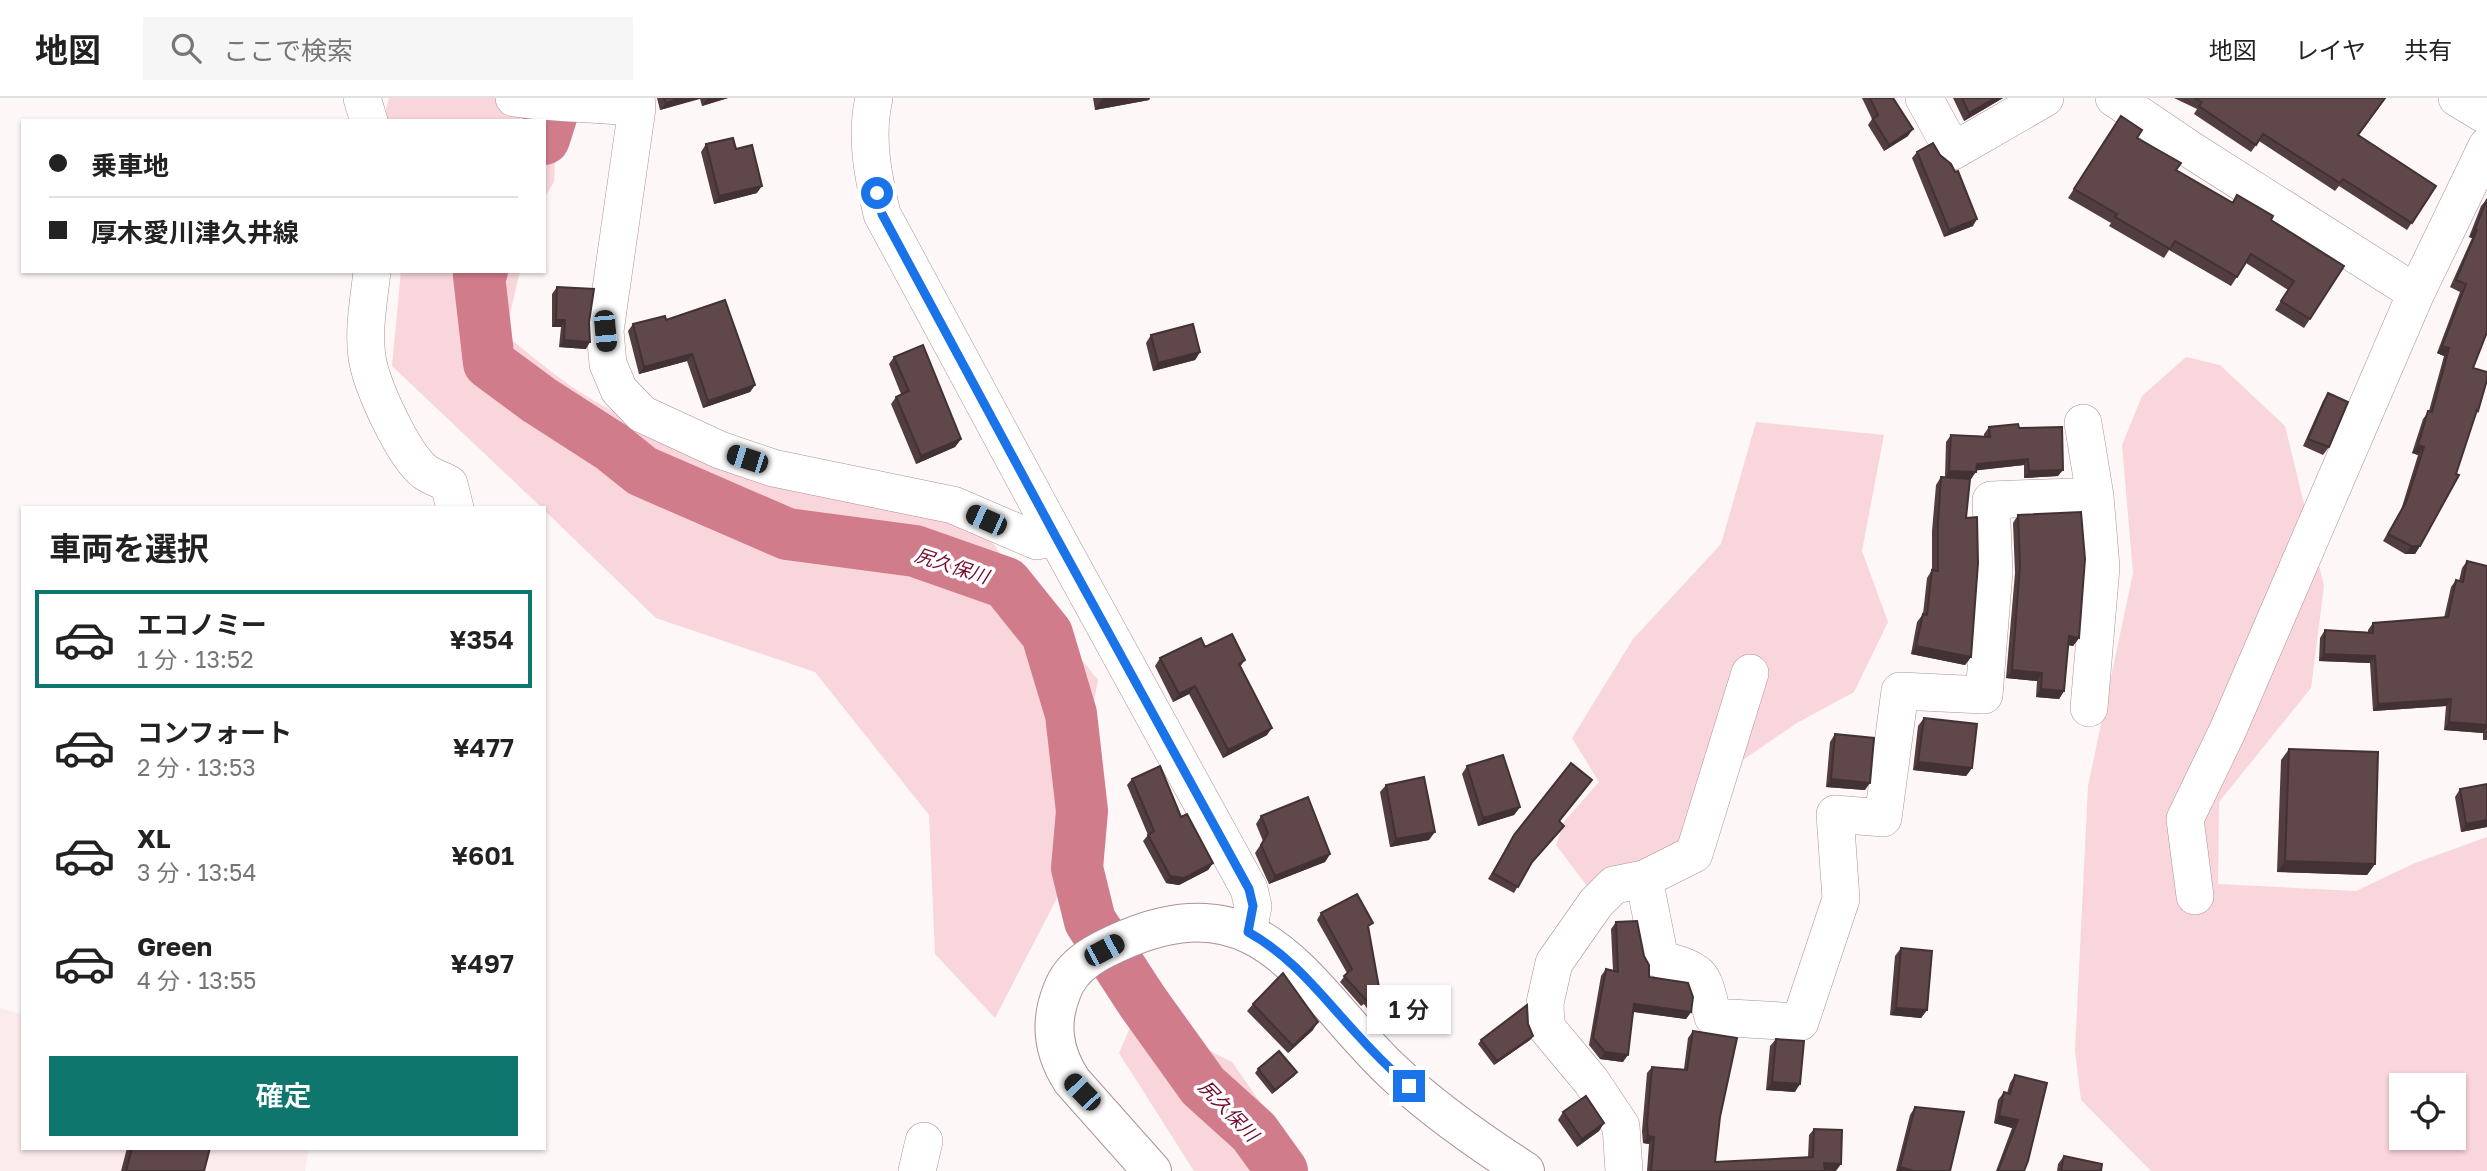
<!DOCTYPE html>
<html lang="ja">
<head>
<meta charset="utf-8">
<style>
  :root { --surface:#fff; --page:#f6f6f6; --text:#222; --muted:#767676; --line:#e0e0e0; --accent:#0f766e }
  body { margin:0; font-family:"Golos Text","Noto Sans JP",sans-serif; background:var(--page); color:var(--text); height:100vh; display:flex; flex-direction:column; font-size:26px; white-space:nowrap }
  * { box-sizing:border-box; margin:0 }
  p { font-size:23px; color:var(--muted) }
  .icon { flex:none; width:38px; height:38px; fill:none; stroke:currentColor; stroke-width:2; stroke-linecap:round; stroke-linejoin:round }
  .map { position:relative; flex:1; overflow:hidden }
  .panel { position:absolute; left:21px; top:408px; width:525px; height:644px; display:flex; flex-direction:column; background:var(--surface); border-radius:0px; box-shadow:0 2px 5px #0004 }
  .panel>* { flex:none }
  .guide { position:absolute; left:21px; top:21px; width:525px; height:154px; border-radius:0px; box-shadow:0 2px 5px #0004; display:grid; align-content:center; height:154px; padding:0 28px; background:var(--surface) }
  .tools { position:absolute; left:2389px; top:975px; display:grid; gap:14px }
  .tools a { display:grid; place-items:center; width:77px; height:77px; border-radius:0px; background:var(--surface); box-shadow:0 2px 5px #0004; font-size:35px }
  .end { position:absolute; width:32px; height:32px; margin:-16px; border:9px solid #1a73e8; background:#fff; box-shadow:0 0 0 4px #fff }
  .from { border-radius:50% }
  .bubble { position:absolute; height:49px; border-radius:0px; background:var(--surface); box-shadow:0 2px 5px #0004; font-size:23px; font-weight:600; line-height:49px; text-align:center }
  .car { position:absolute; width:21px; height:42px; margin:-21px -10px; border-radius:9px; box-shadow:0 0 5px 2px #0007; background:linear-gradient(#222 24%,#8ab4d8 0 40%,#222 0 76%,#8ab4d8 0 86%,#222 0) }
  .guide b { display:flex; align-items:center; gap:24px; height:66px; font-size:26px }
  .guide b+b { border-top:2px solid var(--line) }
  .guide i { width:18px; height:18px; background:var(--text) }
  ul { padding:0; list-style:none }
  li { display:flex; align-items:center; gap:21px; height:98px; margin:0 14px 10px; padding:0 14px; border:4px solid transparent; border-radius:0px }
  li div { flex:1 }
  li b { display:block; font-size:26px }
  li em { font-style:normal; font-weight:600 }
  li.active { border-color:var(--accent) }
  li>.icon { width:63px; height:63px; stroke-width:1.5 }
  h2 { padding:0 28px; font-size:32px; line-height:84px }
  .button { display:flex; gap:14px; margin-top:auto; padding:14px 28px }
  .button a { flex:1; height:80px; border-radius:0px; background:var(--accent); color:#fff; font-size:28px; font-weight:600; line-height:80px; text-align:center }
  header { display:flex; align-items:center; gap:42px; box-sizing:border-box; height:98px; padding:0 35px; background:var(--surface); border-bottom:2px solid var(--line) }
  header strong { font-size:33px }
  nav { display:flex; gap:38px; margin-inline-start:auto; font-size:24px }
  .search { width:490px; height:63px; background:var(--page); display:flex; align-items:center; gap:18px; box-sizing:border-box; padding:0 24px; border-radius:0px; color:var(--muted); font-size:26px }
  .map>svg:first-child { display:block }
  .built { fill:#fcebed }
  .green { fill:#f9d6db; fill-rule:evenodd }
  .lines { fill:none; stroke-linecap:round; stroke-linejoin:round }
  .river { stroke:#d17c8b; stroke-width:52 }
  .minor-casing { stroke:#ad9194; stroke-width:38 }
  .primary-casing { stroke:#ad9194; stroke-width:40 }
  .minor { stroke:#fff; stroke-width:37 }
  .primary { stroke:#fff; stroke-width:38 }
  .wall { fill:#523d40 }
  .shaded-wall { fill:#423234 }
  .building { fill:#5f474a; stroke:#423234; stroke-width:2 }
  .route { stroke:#1a73e8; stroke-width:9 }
  .labels { text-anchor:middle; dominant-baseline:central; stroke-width:7; stroke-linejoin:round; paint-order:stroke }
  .water-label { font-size:19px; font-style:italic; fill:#750c2f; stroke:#fff }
</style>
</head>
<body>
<header>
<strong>地図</strong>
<div class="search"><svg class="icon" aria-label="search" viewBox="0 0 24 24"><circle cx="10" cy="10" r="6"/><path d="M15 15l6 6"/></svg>ここで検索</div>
<nav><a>地図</a><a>レイヤ</a><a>共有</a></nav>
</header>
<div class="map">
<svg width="2487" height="1073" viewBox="0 0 2487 1073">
  <rect width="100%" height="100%" fill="#fdf7f7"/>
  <path class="built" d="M0,910L23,917V1050H309L305,1073H0Z"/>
  <path class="green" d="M389,0H568L556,22L554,84L544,100V23H387L385,14Z
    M401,173H520L505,237C527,254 549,273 572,289C695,368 840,405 982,430L1025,491L1098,582L1057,800L995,920L935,856L929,717L815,574L656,520L544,412V410L541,409L392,268Z
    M2186,259L2220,267L2285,328L2324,488L2311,590L2219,704L2218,786L2356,793L2415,765L2487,739V1073H2151L2081,1002L2075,953L2088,688L2133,475L2122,347L2142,298ZM2401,987H2454V1040H2401Z
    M1756,324L1884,337L1862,453L1888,524L1854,594L1797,625L1718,679L1686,750L1594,797L1556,747L1563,725L1599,684L1572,640L1633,541L1721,446Z
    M1136,916L1232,964L1295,1054V1073H1194L1119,955Z"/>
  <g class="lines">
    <path class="river" d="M544,41L557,0
      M482,173L479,178L489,265L539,302L612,349L642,373L787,436L915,453L1006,485L1047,536L1071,616L1082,713L1077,770L1090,823L1142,903L1203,988L1254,1034L1282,1073"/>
    <defs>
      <path id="minor" d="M362,0L369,23
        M514,0C555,6 596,5 637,10
        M636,0L637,10L605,233L608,266L619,292L642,316L720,352L773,370L953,407L1037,443L1056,439
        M874,0C865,39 873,78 882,116L1056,439L1249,791L1253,808L1248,833
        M1924,0L1953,53L2045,0
        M2114,0L2191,52L2416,195
        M2457,0L2487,18
        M372,173C369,202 363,231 367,259C371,287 403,357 425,374C432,379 442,382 449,386L455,410
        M2083,325L2095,398L2101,469L2089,610
        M1644,781L1660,861C1706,874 1702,875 1713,919L1800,924L1841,801L1835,716L1883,720L1900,593L1984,597L1994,473L1991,402L2095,398
        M2195,798L2185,721L2227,634L2416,195L2487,48
        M917,1073L924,1043
        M1624,1073L1621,1028L1591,983L1546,929L1545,905L1554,865L1596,805L1614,787L1644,781L1694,756L1750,575"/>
      <path id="primary" d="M1152,1073L1072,983C1053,954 1049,925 1062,893C1072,865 1100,852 1126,841C1263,783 1306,890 1390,971C1430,1009 1478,1043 1525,1073"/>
    </defs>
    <use href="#minor" class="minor-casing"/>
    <use href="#primary" class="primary-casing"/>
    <use href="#minor" class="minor"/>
    <use href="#primary" class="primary"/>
  </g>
  <path class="wall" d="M657,0H728L702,8L700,1L660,12Z
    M1093,0H1150L1149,2L1095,12Z
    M1862,0H1893L1908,38L1884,53L1868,27L1872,21Z
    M1953,0H2003L1964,23Z
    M2174,0H2386L2358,38L2436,88L2407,132L2339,88L2335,93L2259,43L2251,54L2194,16L2197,11Z
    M2121,18L2137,40L2176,72L2232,104L2237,97L2271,122L2310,221L2304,230L2275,212L2288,192L2246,165L2231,188L2169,152L2164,160L2109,128L2111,125L2068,100Z
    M706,46L736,51L757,95L714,106L701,54Z
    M1917,54L1940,57L1973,128L1944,139L1912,60Z
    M2487,101L2473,270L2478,313L2475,318L2420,448L2415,456H2405L2383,443L2401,412L2418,357L2412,355L2423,321L2429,313L2444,258L2437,255L2460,194L2450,189L2472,140L2469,139L2481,108Z
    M557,189L586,251L559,249L561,229H552V196Z
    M666,222L755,287L750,294L703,310L687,263L639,276L628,233L633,226Z
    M1151,237L1200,254L1195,262L1153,273L1146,245Z
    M894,259L961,341L955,349L916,366L891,306L896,299L901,296L889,266Z
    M2328,295L2329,349L2323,357L2303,348L2323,303Z
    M1989,329L2019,330L2058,378L2024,380V367L1976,372L1971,381L1960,380L1966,420L1971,559L1965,567L1911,556L1917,524L1923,516L1927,480L1932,472V433L1936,387L1941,379H1945L1946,344L1951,337L1984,338V336Z
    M2018,417L2079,540L2073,548L2068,547L2064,593L2059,601L2036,599L2037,583L2006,580L2015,475L2013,425Z
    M2467,463L2487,468V642H2483V635L2444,632L2446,608L2373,613L2370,565L2319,563L2320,540L2325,532L2368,534V532L2373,525L2444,520L2451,489L2456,482L2459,483L2462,470Z
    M1205,549L1245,562L1240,569L1267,637L1223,660L1189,596L1173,604L1155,568L1160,560Z
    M1924,620L1972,670L1966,678L1913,672L1918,628Z
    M1835,636L1865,692L1826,689L1830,644Z
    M2289,651L2375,766L2367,777L2277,774L2281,662Z
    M1467,668L1520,709L1514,717L1478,728L1462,676Z
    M1132,681L1181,719L1213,765L1208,772L1179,787L1166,785L1143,743L1148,737L1127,687Z
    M1386,687L1429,742L1390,749L1380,694Z
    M2460,691L2487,729L2461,734L2455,699Z
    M1261,718L1330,756L1325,764L1269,786L1255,755L1263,743L1256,726Z
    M1559,724L1564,728L1530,767L1514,795L1488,781L1514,737Z
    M1321,815L1368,831L1385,923L1380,929L1364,906L1361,908L1340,884L1347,875L1317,822Z
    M1616,824L1649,879L1691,914L1686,921L1633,914L1623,964L1600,961L1589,947L1601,878L1606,871L1613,873L1611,831Z
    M1901,850L1927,912L1921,920L1890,917L1895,858Z
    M1253,906L1313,932L1288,955L1247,913Z
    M1528,926L1533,938L1530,942L1494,967L1478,946L1481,942Z
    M1693,933L1720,1019L1715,1064L1808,1059L1809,1037L1814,1031L1836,1073H1647L1649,1046L1643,1045L1642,1033L1647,975L1652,969L1684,971L1688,940Z
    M1776,941L1795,994L1766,992L1770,948Z
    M1258,971L1297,974L1294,978L1272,996L1255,975Z
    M2015,977L2024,1073H1996L2012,1030L1994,1025L1998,1002L2004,994L2007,995L2010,985Z
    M1915,1009L1950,1073H1896L1910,1017Z
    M1563,1014L1604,1025L1599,1033L1577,1049L1558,1022Z
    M127,1050H210L204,1073H121Z
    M2064,1058L2101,1073H2057L2058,1066Z"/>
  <path class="shaded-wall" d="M681,0H700L660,12L666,5Z
    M708,0H728L702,8Z
    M1103,0H1150L1149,2L1095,12Z
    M1995,0H2003L1964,23L1969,15Z
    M1913,31L1908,38L1884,53L1889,47Z
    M762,88L757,95L714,106L719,98Z
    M1977,121L1973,128L1944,139L1949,132Z
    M2475,131L2477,132L2472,140L2469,139Z
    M556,222H565L561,229H552Z
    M564,242L590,244L586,251L559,249Z
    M2442,248L2449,250L2444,258L2437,255Z
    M1200,254L1195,262L1153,273L1158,265Z
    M692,256L687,263L639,276L644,269Z
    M755,287L750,294L703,310L708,303Z
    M961,341L955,349L916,366L921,358Z
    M2418,347L2424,349L2418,357L2412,355Z
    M2028,361L2024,367L1972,373L1977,366Z
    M2063,372L2058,378L2024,380L2029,373Z
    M1949,373L1976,374L1971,381L1945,380Z
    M2411,448H2420L2415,456H2405Z
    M2069,538L2079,540L2073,548L2063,546Z
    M1916,548L1971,559L1965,567L1911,556Z
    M2324,556L2375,558L2370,565L2319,563Z
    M2012,572L2042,575L2037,583L2006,580Z
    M1195,588L1189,596L1173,604L1179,596Z
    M2041,591L2064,593L2059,601L2036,599Z
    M2451,601L2446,608L2373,613L2378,606Z
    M2449,624L2487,627V629L2483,635L2444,632Z
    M1272,630L1267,637L1223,660L1228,652Z
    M1918,664L1972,670L1966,678L1913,672Z
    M1831,681L1870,685L1865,692L1826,689Z
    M1520,709L1514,717L1478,728L1483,720Z
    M2487,722V729L2461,734L2466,726Z
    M1435,734L1429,742L1390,749L1396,741Z
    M1330,756L1325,764L1269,786L1275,778Z
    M2285,763L2375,766L2367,777L2277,774Z
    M1213,765L1208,772L1179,787L1166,785L1170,778Z
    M1634,906L1691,914L1686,921L1629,913Z
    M1896,910L1927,912L1921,920L1890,917Z
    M1318,924L1313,932L1288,955L1293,948Z
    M1533,938L1530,942L1494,967L1497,963Z
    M1605,954L1628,957L1623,964L1600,961Z
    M1297,974L1294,978L1272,996L1275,992Z
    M1772,984L1800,986L1795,994L1766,992Z
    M1999,1018L2018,1022L2012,1030L1994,1025Z
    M1604,1025L1599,1033L1577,1049L1582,1041Z
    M1648,1038L1654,1039L1649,1046L1643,1045Z
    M1824,1065L1841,1066L1836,1073L1820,1072Z
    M1900,1069L1914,1073H1897Z"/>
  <path class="building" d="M664,0H681L666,5Z
    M1870,0H1893L1913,31L1889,47L1873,21L1878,17Z
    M1962,0H1995L1969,15Z
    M2194,0H2385L2358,37L2436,88L2412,125L2343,81L2340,85L2263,36L2256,47L2199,8L2202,4Z
    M2121,18L2142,32L2137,40L2181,65L2176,72L2233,105L2237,97L2273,118L2271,122L2344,168L2310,221L2281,203L2294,183L2251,156L2237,179L2175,143L2170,151L2115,119L2117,116L2074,91Z
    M733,40L736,51L752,47L762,88L719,98L706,46Z
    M1933,45L1940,57L1951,66L1955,74L1958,73L1977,121L1949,132L1917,54Z
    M2487,101V234L2473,270L2487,274V282L2478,313L2477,312L2456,376L2459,377L2420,448H2411L2388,436L2406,404L2424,349L2418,347L2428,313L2432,314L2449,250L2442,248L2466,186L2456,182L2477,132L2475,131Z
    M557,189L594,191L589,224L590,244L564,242L565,222H556Z
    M725,202L755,287L708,303L692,256L644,269L633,226L665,218L666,222Z
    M1193,226L1200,254L1158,265L1151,237Z
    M923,247L961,341L921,358L896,299L909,293L894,259Z
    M2328,295L2348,304L2329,349L2308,341Z
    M2018,326L2019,330L2062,329L2063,372L2029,373L2028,361L1977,366L1976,374L1949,373L1951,337L1990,339L1989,329Z
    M1941,379L1970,381L1966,420L1977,419L1978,465L1971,559L1916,548L1923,516L1927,517L1932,472L1938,473V425Z
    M2081,414L2085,461L2079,540L2069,538L2064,593L2041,591L2042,575L2012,572L2020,467L2018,417Z
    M2467,463L2487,468V627L2449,624L2451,601L2378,606L2375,558L2324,556L2325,532L2373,535V525L2448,519L2456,482L2463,484Z
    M1232,536L1245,562L1239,566L1272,630L1228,652L1195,588L1179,596L1160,560L1201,540L1205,549Z
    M1924,620L1977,626L1972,670L1918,664Z
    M1835,636L1874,640L1870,685L1831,681Z
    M2289,651L2378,654L2375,766L2285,763Z
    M1503,657L1520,709L1483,720L1467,668Z
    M1571,665L1592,682L1559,723L1564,728L1532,764L1518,789L1493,775L1514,737Z
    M1160,668L1181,719L1187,716L1213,765L1184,780L1170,778L1148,737L1154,733L1132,681Z
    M1424,679L1435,734L1396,741L1386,687Z
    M2487,686V722L2466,726L2460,691Z
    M1308,699L1330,756L1275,778L1261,747L1268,735L1261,718Z
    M1357,796L1373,825L1368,828L1385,923L1368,900L1366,902L1344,878L1352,871L1321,815Z
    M1637,823L1644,858L1649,867V879L1688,885L1693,899L1691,914L1634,906L1628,957L1605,954L1593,940L1606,871L1618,874L1616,824Z
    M1901,850L1932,853L1927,912L1896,910Z
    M1283,875L1318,924L1293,948L1253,906Z
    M1527,907L1528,926L1533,938L1497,963L1481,942Z
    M1693,933L1737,940L1720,1019L1715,1064L1813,1059L1814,1031L1842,1032L1841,1066L1824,1065L1825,1073H1651L1654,1039L1648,1038L1647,1026L1652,969L1687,972Z
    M1776,941L1804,943L1800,986L1772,984Z
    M1279,953L1297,974L1275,992L1258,971Z
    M2015,977L2047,985L2028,1063L2024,1073H1998L2018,1022L1999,1018L2004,994L2010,996Z
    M1586,998L1604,1025L1582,1041L1563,1014Z
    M1915,1009L1964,1014L1950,1073H1914L1900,1069Z
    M132,1050H210L204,1073H126Z
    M2064,1058L2102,1066L2101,1073H2061Z"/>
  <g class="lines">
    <path class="route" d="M877,95L882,116L1056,439L1249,791L1253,808L1248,834C1292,858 1321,897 1355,934C1372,953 1390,971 1409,988"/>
  </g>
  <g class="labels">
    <g class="water-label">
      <text transform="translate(952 467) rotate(18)">尻久保川</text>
      <text transform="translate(1229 1012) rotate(46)">尻久保川</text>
    </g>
  </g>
</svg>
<div class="tools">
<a><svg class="icon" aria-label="locate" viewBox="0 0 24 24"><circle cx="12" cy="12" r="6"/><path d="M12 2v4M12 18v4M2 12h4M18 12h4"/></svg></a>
</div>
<i class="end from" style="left:877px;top:95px"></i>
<i class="end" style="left:1409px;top:988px"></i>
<div class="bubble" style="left:1367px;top:887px;width:84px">1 分</div>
<i class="car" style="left:605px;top:233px;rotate:175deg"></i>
<i class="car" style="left:747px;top:361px;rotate:288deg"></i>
<i class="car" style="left:986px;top:422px;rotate:294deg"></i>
<i class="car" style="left:1104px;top:852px;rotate:62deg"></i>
<i class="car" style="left:1082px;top:994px;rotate:316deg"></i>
<div class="guide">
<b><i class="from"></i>乗車地</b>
<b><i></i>厚木愛川津久井線</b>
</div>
<section class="panel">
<h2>車両を選択</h2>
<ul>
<li class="active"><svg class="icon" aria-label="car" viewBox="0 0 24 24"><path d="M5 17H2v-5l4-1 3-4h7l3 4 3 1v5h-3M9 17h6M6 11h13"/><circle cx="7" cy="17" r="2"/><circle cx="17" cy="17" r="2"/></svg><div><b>エコノミー</b><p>1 分 · 13:52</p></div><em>¥354</em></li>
<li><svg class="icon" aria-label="car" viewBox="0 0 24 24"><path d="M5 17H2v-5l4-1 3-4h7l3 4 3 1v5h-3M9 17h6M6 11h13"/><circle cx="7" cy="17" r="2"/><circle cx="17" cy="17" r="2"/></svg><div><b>コンフォート</b><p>2 分 · 13:53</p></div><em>¥477</em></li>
<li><svg class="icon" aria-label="car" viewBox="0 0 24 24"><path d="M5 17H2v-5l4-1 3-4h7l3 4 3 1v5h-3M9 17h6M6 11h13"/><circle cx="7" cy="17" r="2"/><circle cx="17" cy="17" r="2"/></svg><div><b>XL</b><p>3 分 · 13:54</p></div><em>¥601</em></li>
<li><svg class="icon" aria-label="car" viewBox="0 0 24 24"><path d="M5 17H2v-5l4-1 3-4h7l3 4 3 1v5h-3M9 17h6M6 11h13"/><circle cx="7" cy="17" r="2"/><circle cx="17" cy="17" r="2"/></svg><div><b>Green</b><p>4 分 · 13:55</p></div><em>¥497</em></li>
</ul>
<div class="button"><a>確定</a></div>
</section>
</div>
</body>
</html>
